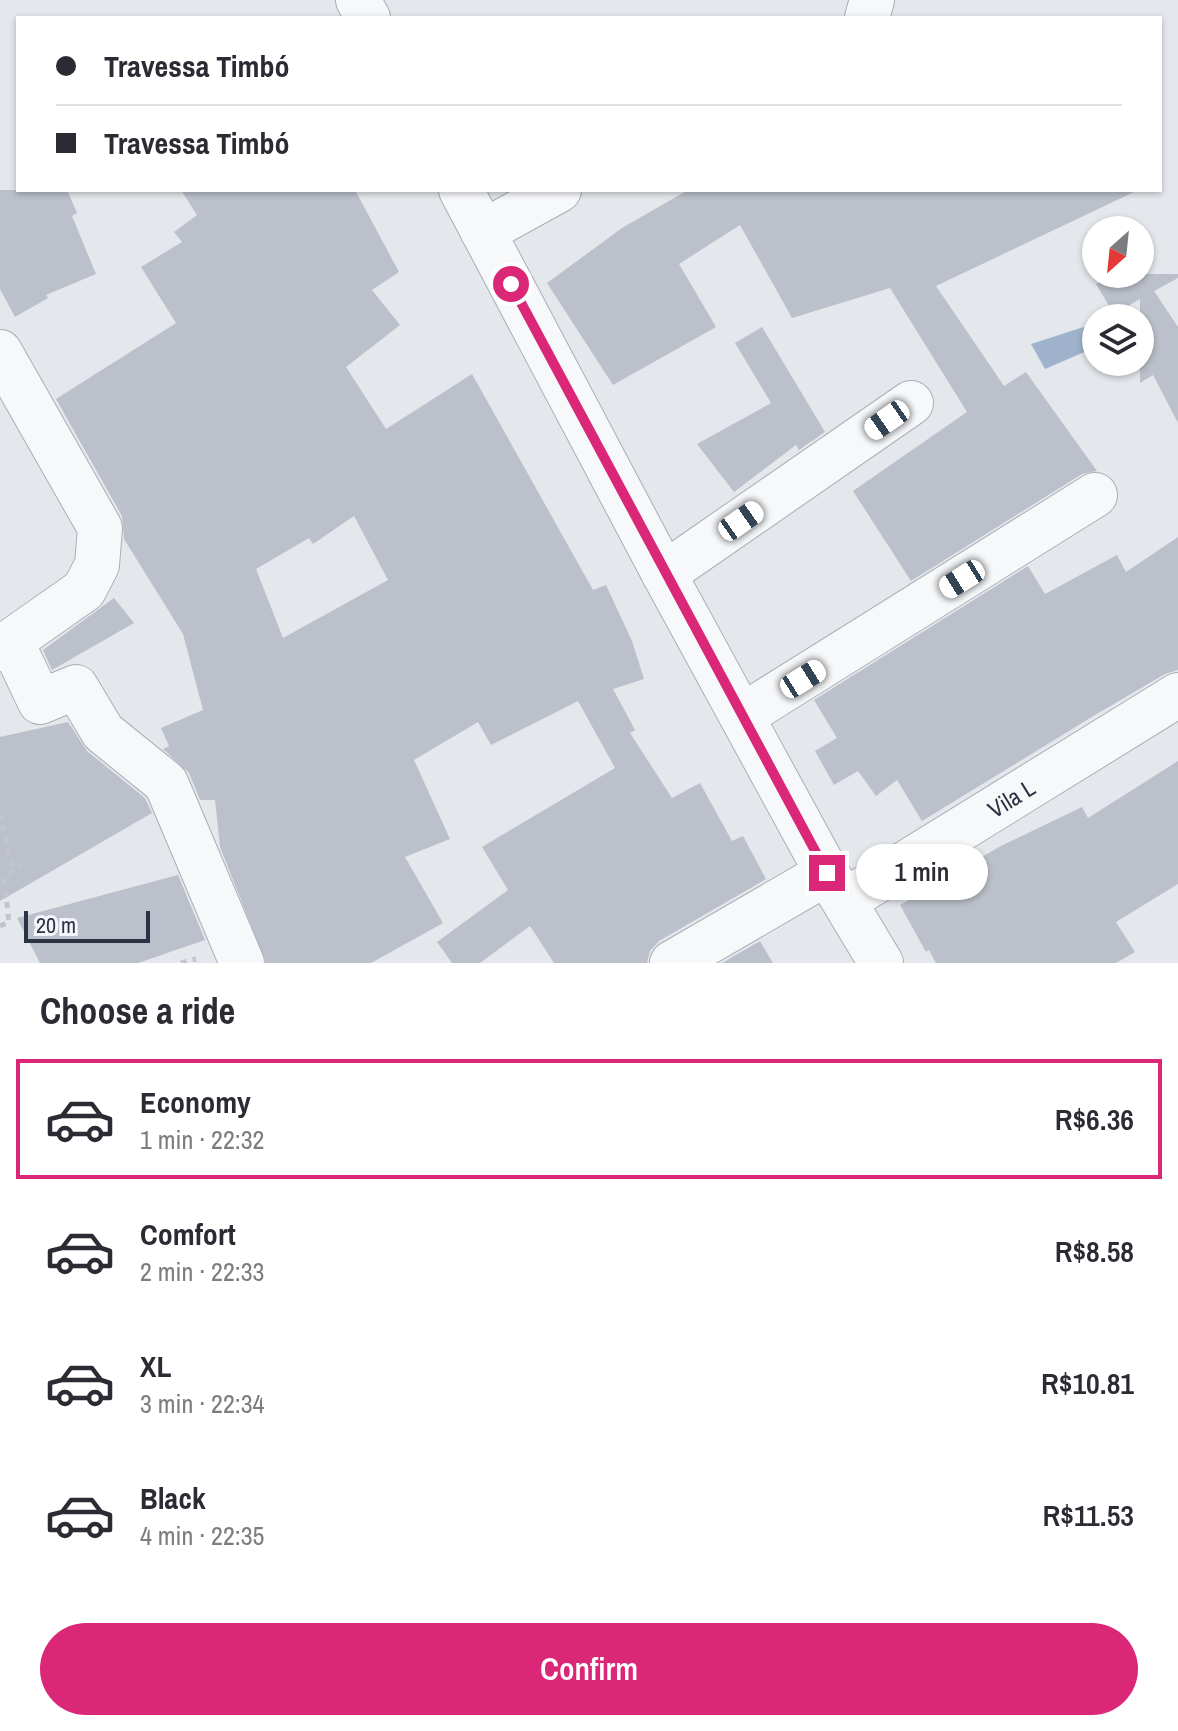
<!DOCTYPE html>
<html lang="en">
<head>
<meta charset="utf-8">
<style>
  :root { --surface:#fff; --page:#f7f7f7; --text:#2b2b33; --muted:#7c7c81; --line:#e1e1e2; --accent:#db2777 }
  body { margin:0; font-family:"Archivo Narrow",sans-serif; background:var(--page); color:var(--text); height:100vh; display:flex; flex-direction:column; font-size:30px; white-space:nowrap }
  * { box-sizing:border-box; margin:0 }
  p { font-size:26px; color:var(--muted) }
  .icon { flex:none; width:44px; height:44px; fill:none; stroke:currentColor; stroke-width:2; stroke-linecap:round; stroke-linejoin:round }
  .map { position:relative; height:963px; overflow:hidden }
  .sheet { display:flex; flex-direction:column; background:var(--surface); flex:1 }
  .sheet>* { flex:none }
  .top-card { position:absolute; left:16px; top:16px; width:1146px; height:176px; border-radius:0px; box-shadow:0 2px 6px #0004; display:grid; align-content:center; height:176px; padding:0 40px; background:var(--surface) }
  .needle { width:52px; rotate:207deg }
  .buttons { position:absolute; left:1082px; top:216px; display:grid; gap:16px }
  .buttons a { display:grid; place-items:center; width:72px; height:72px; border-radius:50%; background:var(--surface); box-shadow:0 2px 6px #0004; font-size:40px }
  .scale { position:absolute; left:24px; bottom:20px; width:126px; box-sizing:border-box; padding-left:8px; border:4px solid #2b3445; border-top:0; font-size:22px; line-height:28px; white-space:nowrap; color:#2b3445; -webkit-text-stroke:6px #f4f6f9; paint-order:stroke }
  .end { position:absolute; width:36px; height:36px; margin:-18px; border:10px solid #db2777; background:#fff; box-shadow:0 0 0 4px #fff }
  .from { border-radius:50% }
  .bubble { position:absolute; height:56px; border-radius:28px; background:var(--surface); box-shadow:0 2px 6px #0004; font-size:26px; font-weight:600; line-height:56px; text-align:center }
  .car { position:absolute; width:24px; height:48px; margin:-24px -12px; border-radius:10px; box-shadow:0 0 6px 2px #0007; background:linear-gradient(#fff 24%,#345 0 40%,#fff 0 76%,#345 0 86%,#fff 0) }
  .top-card b { display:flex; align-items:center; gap:28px; height:76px; font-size:30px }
  .top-card b+b { border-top:2px solid var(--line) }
  .top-card i { width:20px; height:20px; background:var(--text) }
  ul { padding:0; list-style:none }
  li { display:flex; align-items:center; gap:24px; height:120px; margin:0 16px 12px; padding:0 24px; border:4px solid transparent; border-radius:0px }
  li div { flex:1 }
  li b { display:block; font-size:30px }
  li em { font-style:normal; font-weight:600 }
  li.on { border-color:var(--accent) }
  li>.icon { width:72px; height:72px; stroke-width:1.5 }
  h2 { padding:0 40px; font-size:36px; line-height:96px }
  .cta { display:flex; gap:16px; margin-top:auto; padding:16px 40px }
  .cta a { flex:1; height:92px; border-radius:48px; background:var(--accent); color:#fff; font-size:32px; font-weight:600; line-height:92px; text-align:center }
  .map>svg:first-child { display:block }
  .water { fill:#9fb4cc }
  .building { fill:#bbc0ca; fill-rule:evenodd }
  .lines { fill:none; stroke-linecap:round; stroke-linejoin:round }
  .minor-casing { stroke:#a9aeb7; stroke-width:46 }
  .path { stroke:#c2c5cb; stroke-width:5; stroke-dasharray:6 6; stroke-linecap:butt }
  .minor { stroke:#f7f8fa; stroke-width:44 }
  .route { stroke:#db2777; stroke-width:10 }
  .labels { text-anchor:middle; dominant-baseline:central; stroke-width:6; stroke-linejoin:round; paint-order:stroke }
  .street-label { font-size:24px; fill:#2b3445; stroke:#f4f6f9 }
</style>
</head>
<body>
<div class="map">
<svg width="1178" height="963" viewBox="0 0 1178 963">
  <rect width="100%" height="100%" fill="#e4e7ec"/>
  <path class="water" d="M1096,323V347L1045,369L1031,344Z"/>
  <path class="building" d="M0,190H67L77,213L72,216L96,274L46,295L48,298L15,317L0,289Z
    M181,190H355L399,272L372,290L400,325L346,367L386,429L472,374L593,590L606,585L632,641L644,679L613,689L635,730L630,733L672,798L700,783L732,841L743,836L766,879L659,941L650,951L647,963H554L530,926L480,963H452L437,942L508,890L482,847L615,768L578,701L491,745L478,722L414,760L450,839L405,857L443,923L371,963H266L220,847L215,800H200L189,773L163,749L169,746L161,728L203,710L183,634L124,539L122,516L56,399L176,323L141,267L182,242L174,232L197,215ZM354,516L388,580L283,638L256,569L309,538L313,544Z
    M688,190H1138L936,286L1004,386L1026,372L1097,471L1082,474L911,581L853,491L967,412L890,288L792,318L740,225L679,264L716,327L613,385L547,283L622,228Z
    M1140,270L1143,274H1178V278L1154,291L1178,327V423L1153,375L1140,383V299L1114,314L1096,284L1114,274H1140Z
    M762,327L825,432L799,450L796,445L734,492L697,444L771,403L735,343Z
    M1178,537V670L1165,674L1095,715L922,821L897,780L876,796L858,771L834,785L815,751L837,738L814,700L1028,566L1045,594L1117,555L1126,572Z
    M114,598L134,623L52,670L43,650Z
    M68,722L87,751L145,798L152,813L0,901V737Z
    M1178,761V884L1116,922L1135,952L1116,963H936L929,950L926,952L900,905L999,847L1082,807L1088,818Z
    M178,875L205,940L138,963H40L17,918Z
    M760,941L773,963H722Z"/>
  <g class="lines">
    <defs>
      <g id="minor">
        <path d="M358,0L368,18"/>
        <path d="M867,18L872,0"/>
        <path d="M461,190L664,574L827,873L881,963"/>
        <path d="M483,232L559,190"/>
        <path d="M0,352L100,528L97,565L84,590L0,649"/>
        <path d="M664,574L911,403"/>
        <path d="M12,643L40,702L76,687L103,732L166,783L242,963"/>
        <path d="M742,716L1095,495"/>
        <path id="s1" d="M846,900L1178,695"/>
        <path d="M672,963L827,873"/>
      </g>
    </defs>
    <use href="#minor" class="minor-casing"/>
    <path class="path" d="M0,814L13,872
      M0,926L9,922L4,878L21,865
      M181,963L196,959"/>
    <use href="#minor" class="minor"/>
  </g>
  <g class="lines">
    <path class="route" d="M511,284L827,873"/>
  </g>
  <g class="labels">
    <g class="street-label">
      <text stroke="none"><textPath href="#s1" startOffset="194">Vila L</textPath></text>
    </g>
  </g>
</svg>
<div class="buttons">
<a><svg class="needle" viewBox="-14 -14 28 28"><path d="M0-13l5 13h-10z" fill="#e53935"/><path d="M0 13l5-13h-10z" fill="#7c7c81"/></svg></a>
<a><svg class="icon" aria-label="layers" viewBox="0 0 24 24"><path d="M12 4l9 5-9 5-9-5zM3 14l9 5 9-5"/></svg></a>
</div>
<div class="scale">20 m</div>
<i class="end from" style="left:511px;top:284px"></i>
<i class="end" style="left:827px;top:873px"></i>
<div class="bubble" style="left:856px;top:844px;width:132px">1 min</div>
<i class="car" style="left:887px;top:420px;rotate:235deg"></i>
<i class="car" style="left:741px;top:521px;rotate:55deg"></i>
<i class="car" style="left:962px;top:579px;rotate:238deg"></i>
<i class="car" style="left:803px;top:679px;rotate:58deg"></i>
<div class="top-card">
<b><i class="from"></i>Travessa Timbó</b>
<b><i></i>Travessa Timbó</b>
</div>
</div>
<section class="sheet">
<h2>Choose a ride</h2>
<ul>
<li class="on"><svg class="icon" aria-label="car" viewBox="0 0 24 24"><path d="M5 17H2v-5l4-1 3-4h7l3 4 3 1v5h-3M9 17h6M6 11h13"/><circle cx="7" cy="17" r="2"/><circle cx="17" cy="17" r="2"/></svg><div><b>Economy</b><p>1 min · 22:32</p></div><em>R$6.36</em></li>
<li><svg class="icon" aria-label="car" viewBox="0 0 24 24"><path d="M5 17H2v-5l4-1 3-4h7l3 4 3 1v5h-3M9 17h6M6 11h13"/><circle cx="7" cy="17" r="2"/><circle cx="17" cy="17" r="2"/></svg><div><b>Comfort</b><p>2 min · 22:33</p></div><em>R$8.58</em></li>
<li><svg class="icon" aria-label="car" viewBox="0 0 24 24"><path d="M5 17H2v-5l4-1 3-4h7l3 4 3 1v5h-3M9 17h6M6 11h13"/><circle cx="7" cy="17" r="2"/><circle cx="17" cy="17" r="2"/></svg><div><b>XL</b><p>3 min · 22:34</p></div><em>R$10.81</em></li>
<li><svg class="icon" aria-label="car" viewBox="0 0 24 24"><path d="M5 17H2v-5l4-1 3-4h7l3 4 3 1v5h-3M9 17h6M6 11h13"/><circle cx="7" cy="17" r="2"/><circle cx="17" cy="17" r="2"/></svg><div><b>Black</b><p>4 min · 22:35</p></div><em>R$11.53</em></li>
</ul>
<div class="cta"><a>Confirm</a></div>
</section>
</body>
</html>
